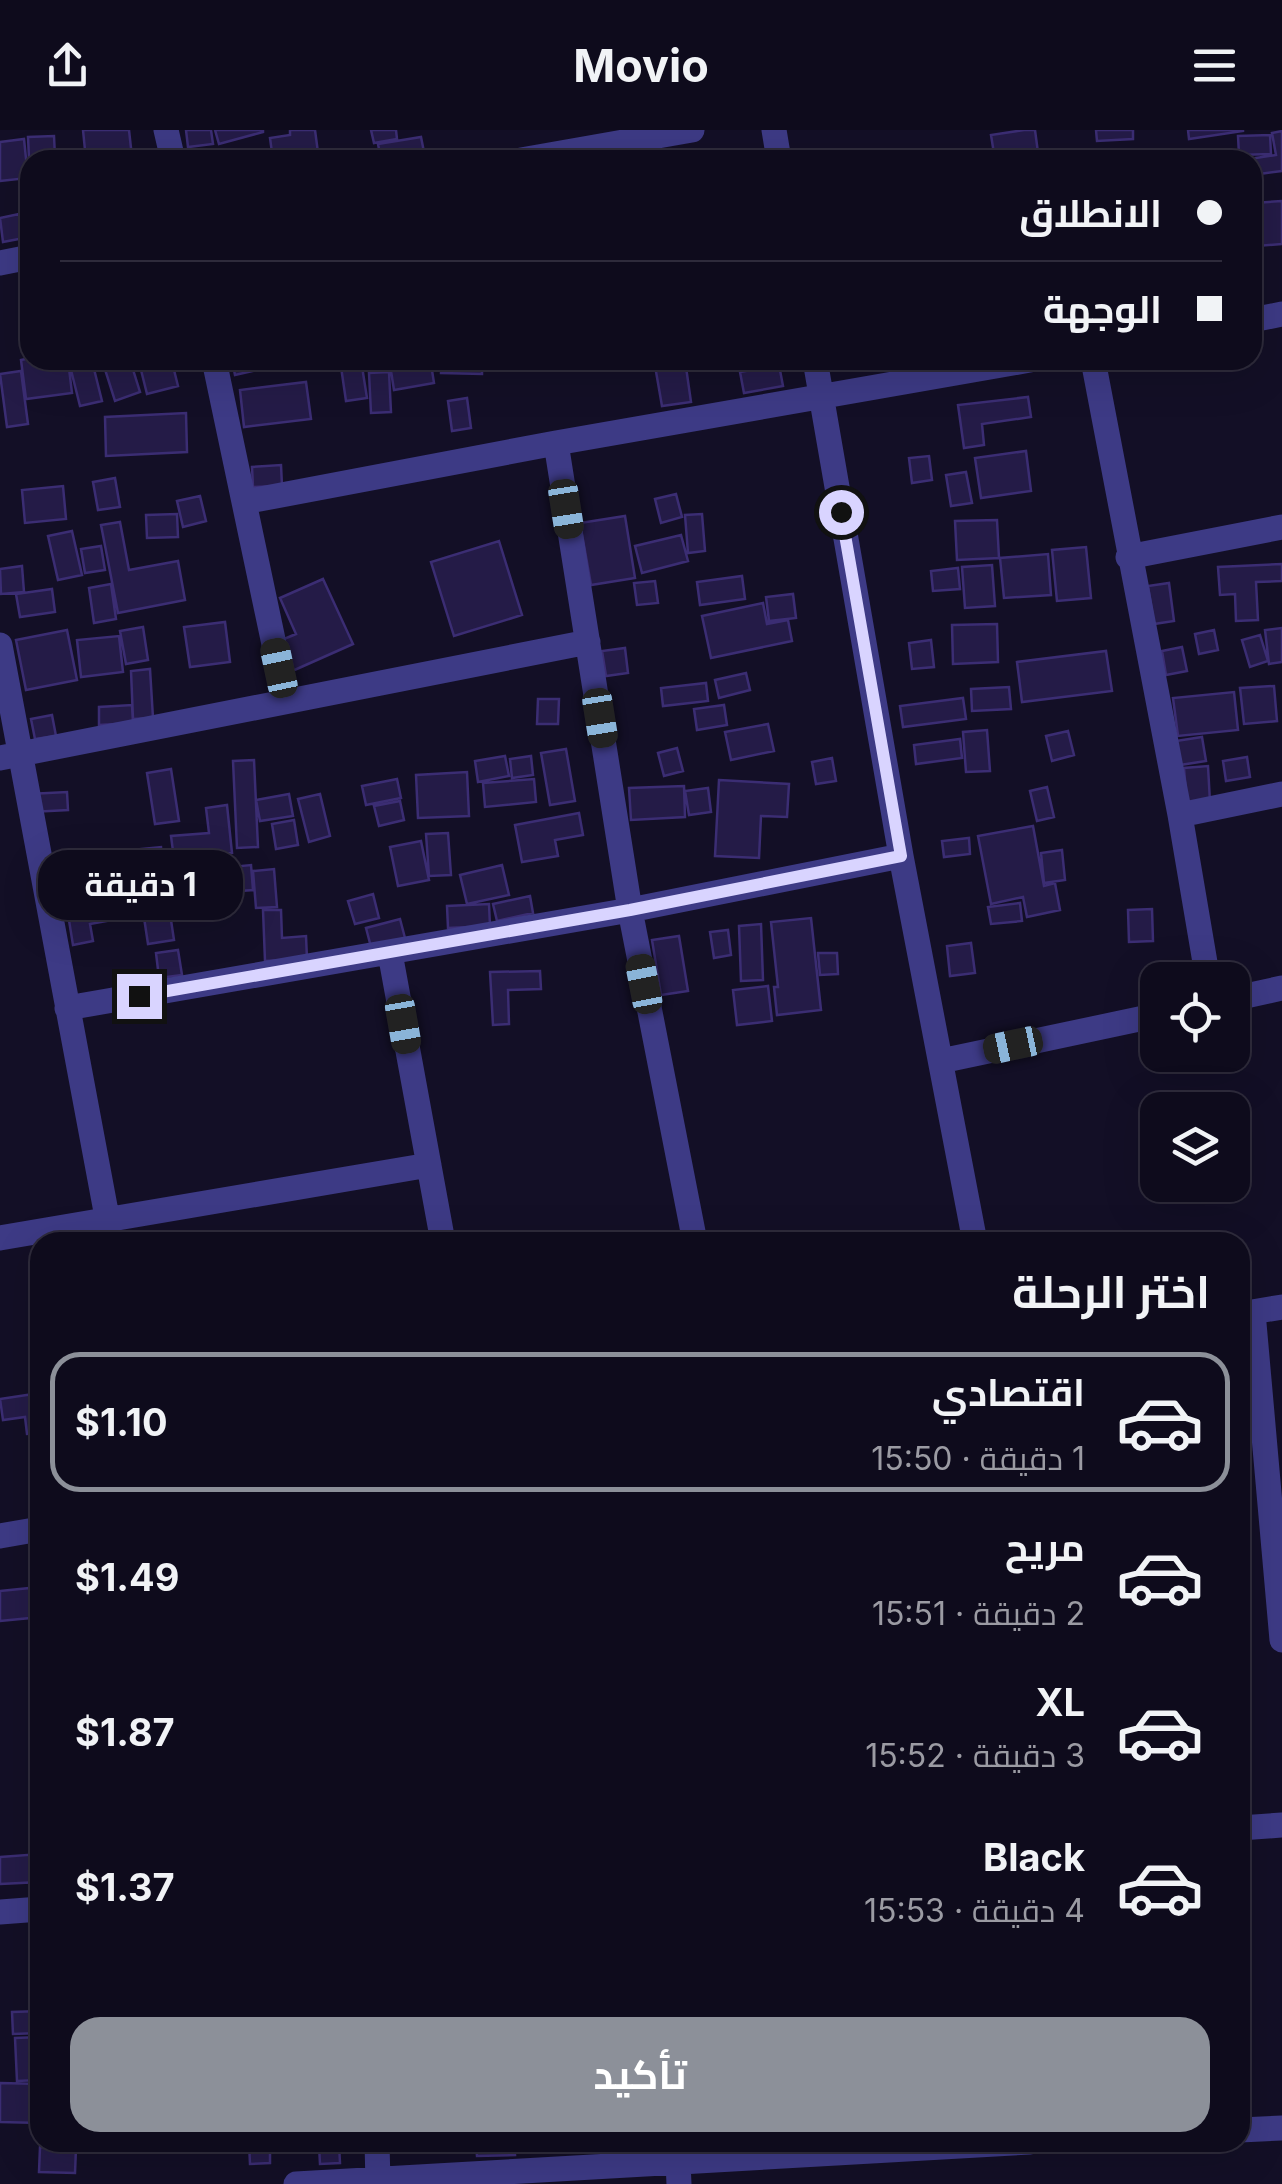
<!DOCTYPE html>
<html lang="ar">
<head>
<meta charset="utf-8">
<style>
  :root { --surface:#0e0b1c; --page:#1c1929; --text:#f1f3f6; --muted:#9b9ba3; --line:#2e2b3b; --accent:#8c9099 }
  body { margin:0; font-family:Inter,Cairo,sans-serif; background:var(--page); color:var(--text); direction:rtl; height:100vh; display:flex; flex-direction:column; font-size:38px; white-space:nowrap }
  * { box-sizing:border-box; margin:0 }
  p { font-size:32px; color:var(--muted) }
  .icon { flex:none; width:55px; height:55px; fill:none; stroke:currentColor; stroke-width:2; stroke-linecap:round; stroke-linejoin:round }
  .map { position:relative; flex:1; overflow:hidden; direction:ltr }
  .panel { position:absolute; left:30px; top:1102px; width:1220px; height:920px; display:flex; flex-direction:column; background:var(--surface); border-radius:30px; box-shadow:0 10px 40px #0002,0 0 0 2px var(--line); direction:rtl }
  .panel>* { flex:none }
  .guide { position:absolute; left:20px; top:20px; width:1242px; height:220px; border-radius:30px; box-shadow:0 10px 40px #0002,0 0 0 2px var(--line); direction:rtl; display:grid; align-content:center; height:220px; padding:0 40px; background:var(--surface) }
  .controls { position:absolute; left:1140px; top:832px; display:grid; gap:20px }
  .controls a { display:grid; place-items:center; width:110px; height:110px; border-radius:20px; background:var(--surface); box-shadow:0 10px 40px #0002,0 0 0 2px var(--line); font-size:50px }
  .end { position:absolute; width:45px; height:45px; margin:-22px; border:12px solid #d9d4ff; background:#111; box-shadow:0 0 0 5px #111 }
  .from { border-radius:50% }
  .bubble { position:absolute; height:70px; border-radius:30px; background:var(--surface); box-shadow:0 10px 40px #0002,0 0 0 2px var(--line); font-size:32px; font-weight:700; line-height:70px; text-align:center; direction:rtl }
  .car { position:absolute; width:30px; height:60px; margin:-30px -15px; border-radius:12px; box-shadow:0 0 8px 2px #0007; background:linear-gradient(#222 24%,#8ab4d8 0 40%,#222 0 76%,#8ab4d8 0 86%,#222 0) }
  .guide b { display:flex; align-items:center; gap:35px; height:95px; font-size:38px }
  .guide b+b { border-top:2px solid var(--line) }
  .guide i { width:25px; height:25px; background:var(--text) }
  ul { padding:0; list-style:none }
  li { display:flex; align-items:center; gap:30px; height:140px; margin:0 20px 15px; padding:0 20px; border:5px solid transparent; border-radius:30px }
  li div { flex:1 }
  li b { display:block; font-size:38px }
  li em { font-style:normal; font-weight:700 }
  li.current { border-color:var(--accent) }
  li>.icon { width:90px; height:90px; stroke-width:1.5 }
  h2 { padding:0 40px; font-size:45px; line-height:120px }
  .cta { display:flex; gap:20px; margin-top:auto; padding:20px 40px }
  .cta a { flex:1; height:115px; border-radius:30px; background:var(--accent); color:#fff; font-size:40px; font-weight:700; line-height:115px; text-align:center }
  header { display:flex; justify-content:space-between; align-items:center; height:130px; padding:0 40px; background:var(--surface); font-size:45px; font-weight:700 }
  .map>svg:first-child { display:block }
  .building { fill:#241b47; stroke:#3b2d73; stroke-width:2.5 }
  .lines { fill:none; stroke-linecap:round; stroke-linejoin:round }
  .street { stroke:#3d3a85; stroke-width:25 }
  .route { stroke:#d9d4ff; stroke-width:12 }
</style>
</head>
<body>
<header><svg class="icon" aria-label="menu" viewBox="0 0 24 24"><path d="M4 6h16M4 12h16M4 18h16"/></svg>Movio<svg class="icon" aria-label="share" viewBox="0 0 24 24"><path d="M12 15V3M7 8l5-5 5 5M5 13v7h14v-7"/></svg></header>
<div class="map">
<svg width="1282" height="2054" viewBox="0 0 1282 2054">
  <rect width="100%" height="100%" fill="#130f26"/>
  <path class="building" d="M83,0H129L132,27L86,30Z
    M186,0H211L213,14L188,17Z
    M215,0H263V2L219,14Z
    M290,0H315L319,30H273L270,8L290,5Z
    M371,0H396L397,9L374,13Z
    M1024,0H1035L1039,30H995L991,5Z
    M1096,0H1133V9L1097,11Z
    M1188,0H1243V1L1189,9Z
    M1282,1V41L1252,45V30H1243L1276,25L1272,3Z
    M1270,5L1271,24L1239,25L1238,6Z
    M54,6L55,27L29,28L28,7Z
    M421,7L425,27L381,30L378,14Z
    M24,9L28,48L0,51V12Z
    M1282,71V114L1257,116L1254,73Z
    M19,84L24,108L3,112L0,88Z
    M30,228L68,230L72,263L26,269L21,230Z
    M102,230H130L140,262L115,271Z
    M232,230H264L265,238L235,245Z
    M340,230H361L367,268L346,271Z
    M442,230H482V244L441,243Z
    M654,230H685L691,272L662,276Z
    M92,231L102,271L80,276L70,236Z
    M172,232L178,256L147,264L141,240Z
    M431,234L434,253L394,260L391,241Z
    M779,235L783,256L744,263L740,242Z
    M21,241L28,294L7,297L0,244Z
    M389,242L391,282L371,283L369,243Z
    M306,252L311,289L244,297L240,260Z
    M1028,267L1031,287L982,294L984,315L964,318L958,275Z
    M467,268L471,298L452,301L448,271Z
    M186,283L187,322L106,326L105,287Z
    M1026,321L1031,361L981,368L975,328Z
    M929,326L932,350L912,353L909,328Z
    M281,335L282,356L253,357L252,337Z
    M966,342L972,373L951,376L946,345Z
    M115,348L120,377L98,380L93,352Z
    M63,356L66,389L25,393L22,360Z
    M676,364L682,387L661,393L655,369Z
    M200,366L206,391L183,397L177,371Z
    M177,384L178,407L147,408L146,385Z
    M702,384L705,421L688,423L685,385Z
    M625,386L635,448L591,455L580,393Z
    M997,390L999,428L957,430L955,391Z
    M120,392L129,440L178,431L185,470L118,483L101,395Z
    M72,401L82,445L58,450L48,406Z
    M681,405L688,431L642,443L635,416Z
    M499,411L522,485L454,506L431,432Z
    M101,416L105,440L85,443L81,419Z
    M1086,417L1091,468L1057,471L1052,420Z
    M1048,424L1051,465L1004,468L1000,428Z
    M1282,434V451L1256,452L1258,490L1236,491L1235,464L1220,465L1218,437Z
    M992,435L995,476L965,478L962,437Z
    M22,436L24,462L1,464L0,439Z
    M958,438L960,459L933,461L931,441Z
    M742,446L745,469L700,475L697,452Z
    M323,449L353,514L290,542L277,512L296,504L280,468Z
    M655,451L658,473L637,475L634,453Z
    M1169,453L1174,491L1154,494L1148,456Z
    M111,454L116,489L94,493L89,458Z
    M52,459L55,482L20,487L16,464Z
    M793,464L796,488L769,491L766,467Z
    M763,473L767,494L788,490L792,511L711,528L702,486Z
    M225,492L230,532L190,537L184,497Z
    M997,494L998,532L953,534L952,495Z
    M143,497L148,530L126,534L120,501Z
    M1282,498V532L1269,534L1265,500Z
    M67,500L77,550L26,560L16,510Z
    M1214,500L1218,520L1199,524L1195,504Z
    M1260,505L1268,531L1250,537L1242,510Z
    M119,506L123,542L81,547L77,510Z
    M931,510L934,537L912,539L909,513Z
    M1182,517L1187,541L1166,545L1162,521Z
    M625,518L628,543L606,546L602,521Z
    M1106,521L1112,561L1022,572L1017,532Z
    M150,539L153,588L133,589L131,541Z
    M746,543L750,560L719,568L715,550Z
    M706,553L708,571L663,576L661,558Z
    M1274,556L1277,591L1244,594L1240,558Z
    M1009,557L1011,579L972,581L971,559Z
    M1234,562L1238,600L1178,606L1173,568Z
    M963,568L966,589L903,597L900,576Z
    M538,569H559L558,594H537Z
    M132,575L133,593L99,595V577Z
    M724,575L727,595L697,600L694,579Z
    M52,585L56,606L35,609L31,589Z
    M768,594L774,621L731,630L725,602Z
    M987,600L990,641L966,642L963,602Z
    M1068,601L1074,625L1052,631L1046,606Z
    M1202,607L1206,631L1180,635L1176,611Z
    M960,609L962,628L916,634L914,615Z
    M677,618L683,641L664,646L658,623Z
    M566,619L575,671L550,675L541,623Z
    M505,626L509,646L478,652L475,631Z
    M531,626L533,645L512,648L510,629Z
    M1247,627L1250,647L1226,651L1223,631Z
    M832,628L836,651L816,654L812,632Z
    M254,630L258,717L237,718L233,631Z
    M1208,636L1210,672L1187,674L1184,638Z
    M171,639L179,691L155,694L147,643Z
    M467,642L469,686L418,688L416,645Z
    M397,649L401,668L366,675L362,656Z
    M534,649L536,672L485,677L483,653Z
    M719,650L789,654L787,687L761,686L759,728L715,726Z
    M684,656L685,687L631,690L629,658Z
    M1047,657L1054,687L1037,691L1030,661Z
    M708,658L711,682L689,685L685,661Z
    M67,662L68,680L31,682L29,664Z
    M289,664L293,686L260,691L256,670Z
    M320,664L330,706L309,712L298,669Z
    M400,671L404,690L379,696L374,676Z
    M227,675L232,723L174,729L171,706L209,703L206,678Z
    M579,683L583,705L555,710L558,726L522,732L515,695Z
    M294,690L298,715L276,719L272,694Z
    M1033,696L1044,756L1055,753L1060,780L1027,787L1023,767L991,774L978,706Z
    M448,703L451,745L429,746L426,704Z
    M969,708L970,724L944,727L942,711Z
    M421,711L429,750L398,756L390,717Z
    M161,717L163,742L123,746L120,721Z
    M1062,720L1065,750L1044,753L1041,723Z
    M251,735L253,760L213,763L210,739Z
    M502,735L509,765L467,774L460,745Z
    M274,739L277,777L256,778L253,741Z
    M192,756L193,782L174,783L173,757Z
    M166,757L174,810L148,814L140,761Z
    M373,764L379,788L355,794L348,771Z
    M530,766L533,783L497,791L493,774Z
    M109,770L112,790L90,794L93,811L73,815L67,778Z
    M1020,773L1022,791L991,794L988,777Z
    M489,774L490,796L448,798L447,776Z
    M1152,779L1153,811L1129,812L1128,780Z
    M263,780H281L282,808L306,806L307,829L265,831Z
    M811,788L821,880L777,885L774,857H778L771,792Z
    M400,789L405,808L371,817L366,798Z
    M761,794L763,850L741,851L739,796Z
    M728,800L731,825L714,828L710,802Z
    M679,806L688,861L661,865L652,810Z
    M971,813L975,843L950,846L947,816Z
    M178,820L182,845L159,848L156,823Z
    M818,823H837L838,844L820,845Z
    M540,841L541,859L508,860L509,894L493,895L490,842Z
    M768,856L772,891L737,895L733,860Z
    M40,1263V1303L27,1304L25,1287L3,1290L0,1269Z
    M40,1457V1487L0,1491V1461Z
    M40,1724V1752L0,1754V1727Z
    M40,1881V1903L13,1904L12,1882Z
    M40,1907V1950L17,1951L15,1908Z
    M0,1953L40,1954V1993L0,1992Z
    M249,2012H270V2033L250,2034Z
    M476,2012H514L515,2025L477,2026Z
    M339,2014L340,2033L320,2034L319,2015Z
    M40,2017L76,2018L75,2043L39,2042Z"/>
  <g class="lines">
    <path class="street" d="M166,0L173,30
      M774,0L779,30
      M521,30L692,0
      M0,133L30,127
      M1252,190L1282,184
      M214,230L286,571
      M815,230L901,726L975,1112
      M1093,230L1180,685L1208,850
      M556,313L630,780L695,1112
      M244,372L556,313L1030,230
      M1128,427L1282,397
      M0,515L107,1087
      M0,628L588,512
      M1180,685L1282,664
      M390,823L443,1112
      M1232,869L1282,858
      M67,878L630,780L901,726
      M941,931L1158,885
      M0,1108L429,1035
      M1253,1182L1282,1510
      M1240,1184L1282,1177
      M0,1406L40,1399
      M1240,1698L1282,1695
      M0,1782L40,1779
      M1240,2000L1282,1998
      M377,2012L378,2054
      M677,2012L679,2054
      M296,2054L1030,2012"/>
  </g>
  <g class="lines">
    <path class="route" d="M139,866L630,780L901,726L841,382"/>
  </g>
</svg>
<div class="controls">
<a><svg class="icon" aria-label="locate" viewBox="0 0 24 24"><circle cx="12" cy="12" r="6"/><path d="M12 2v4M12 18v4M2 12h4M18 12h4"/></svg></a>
<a><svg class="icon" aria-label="layers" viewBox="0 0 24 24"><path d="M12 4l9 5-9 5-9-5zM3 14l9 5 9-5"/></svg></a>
</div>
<i class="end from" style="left:841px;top:382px"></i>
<i class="end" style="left:139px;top:866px"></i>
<div class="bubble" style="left:38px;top:720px;width:205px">1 دقيقة</div>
<i class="car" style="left:566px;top:379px;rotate:171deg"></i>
<i class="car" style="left:279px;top:538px;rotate:348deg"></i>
<i class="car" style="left:600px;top:588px;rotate:171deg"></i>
<i class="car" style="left:644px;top:854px;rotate:349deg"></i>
<i class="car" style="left:403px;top:894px;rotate:170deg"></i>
<i class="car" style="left:1013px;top:915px;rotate:258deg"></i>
<div class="guide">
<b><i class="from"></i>الانطلاق</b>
<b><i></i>الوجهة</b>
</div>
<section class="panel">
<h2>اختر الرحلة</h2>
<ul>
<li class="current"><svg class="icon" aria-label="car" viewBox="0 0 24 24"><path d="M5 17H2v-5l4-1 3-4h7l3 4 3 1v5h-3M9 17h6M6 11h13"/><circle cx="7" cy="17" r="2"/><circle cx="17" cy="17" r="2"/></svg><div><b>اقتصادي</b><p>1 دقيقة · 15:50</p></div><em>$1.10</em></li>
<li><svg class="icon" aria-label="car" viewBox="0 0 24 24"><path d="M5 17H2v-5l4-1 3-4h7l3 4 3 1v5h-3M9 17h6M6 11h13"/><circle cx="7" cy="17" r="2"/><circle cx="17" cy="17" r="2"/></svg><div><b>مريح</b><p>2 دقيقة · 15:51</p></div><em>$1.49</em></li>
<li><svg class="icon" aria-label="car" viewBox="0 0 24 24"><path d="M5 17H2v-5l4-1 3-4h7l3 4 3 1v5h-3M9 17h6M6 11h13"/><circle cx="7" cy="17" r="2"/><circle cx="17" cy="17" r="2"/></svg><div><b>XL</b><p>3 دقيقة · 15:52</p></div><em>$1.87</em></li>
<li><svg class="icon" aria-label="car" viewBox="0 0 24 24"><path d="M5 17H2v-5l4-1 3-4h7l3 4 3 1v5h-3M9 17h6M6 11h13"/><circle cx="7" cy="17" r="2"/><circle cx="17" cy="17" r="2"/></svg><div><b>Black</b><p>4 دقيقة · 15:53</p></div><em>$1.37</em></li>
</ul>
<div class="cta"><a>تأكيد</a></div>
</section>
</div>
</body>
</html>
